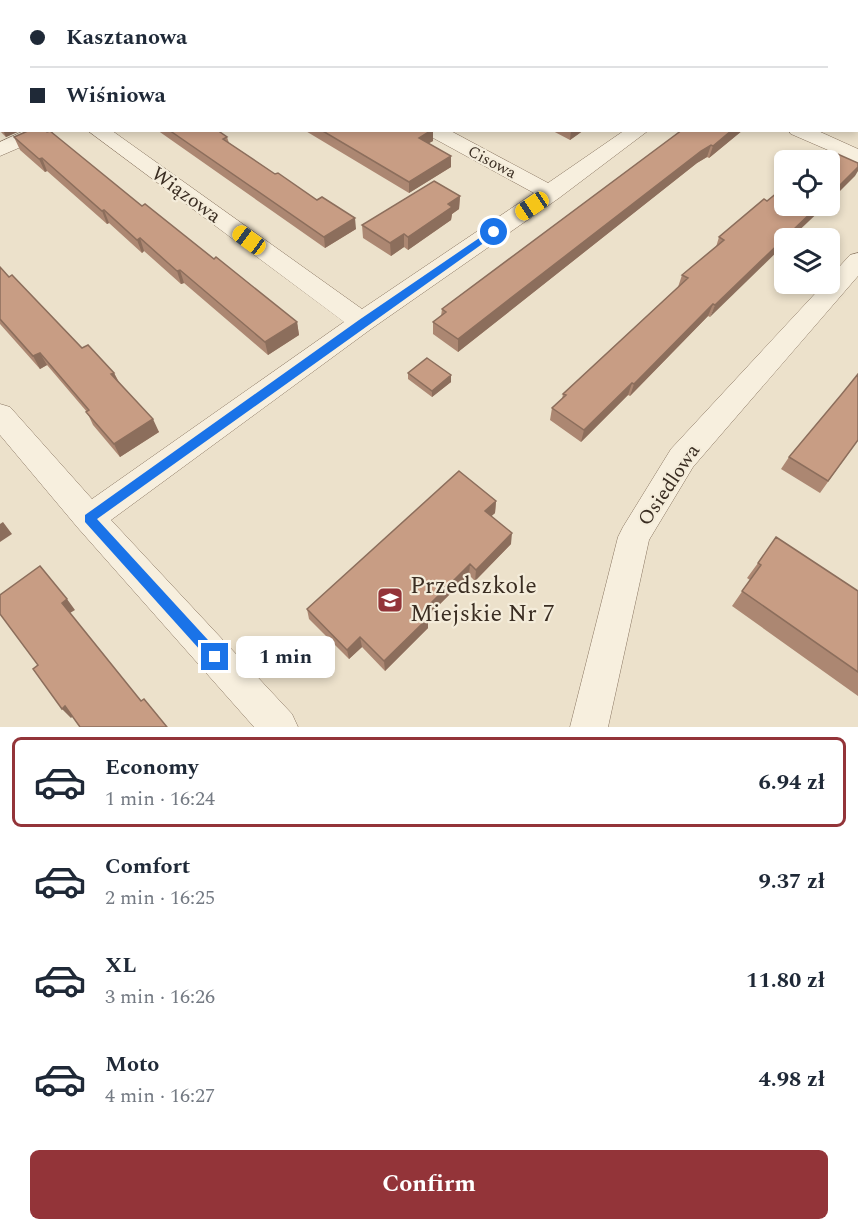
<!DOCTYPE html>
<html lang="en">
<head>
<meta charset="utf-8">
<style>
  :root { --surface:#fff; --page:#f6f6f7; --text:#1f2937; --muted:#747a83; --line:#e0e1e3; --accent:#933439 }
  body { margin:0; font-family:Spectral,serif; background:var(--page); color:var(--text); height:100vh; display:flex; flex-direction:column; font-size:22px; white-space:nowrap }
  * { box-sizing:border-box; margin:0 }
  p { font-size:20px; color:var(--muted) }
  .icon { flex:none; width:33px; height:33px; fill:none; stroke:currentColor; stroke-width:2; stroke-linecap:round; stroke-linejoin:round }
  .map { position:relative; height:727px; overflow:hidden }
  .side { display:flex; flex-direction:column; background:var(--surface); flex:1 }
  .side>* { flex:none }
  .banner { position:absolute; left:0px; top:0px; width:858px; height:132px; box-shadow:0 3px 9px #0003; display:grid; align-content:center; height:132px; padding:0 30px; background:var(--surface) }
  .controls { position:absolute; left:774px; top:150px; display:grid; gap:12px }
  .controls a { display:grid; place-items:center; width:66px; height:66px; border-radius:9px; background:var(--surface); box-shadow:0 3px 9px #0003; font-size:30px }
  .end { position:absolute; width:27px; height:27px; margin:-14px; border:8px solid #1a73e8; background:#fff; box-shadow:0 0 0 3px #fff }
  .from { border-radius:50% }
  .bubble { position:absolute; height:42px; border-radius:9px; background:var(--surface); box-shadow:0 3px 9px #0003; font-size:20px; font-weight:700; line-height:42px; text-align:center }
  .car { position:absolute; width:18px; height:36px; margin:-18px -9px; border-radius:8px; box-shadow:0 0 4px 2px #0007; background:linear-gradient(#f5c518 24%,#345 0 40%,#f5c518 0 76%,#345 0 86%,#f5c518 0) }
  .banner b { display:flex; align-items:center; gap:21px; height:57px; font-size:22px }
  .banner b+b { border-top:2px solid var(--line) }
  .banner i { width:15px; height:15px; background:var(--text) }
  ul { padding:10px 0 0; list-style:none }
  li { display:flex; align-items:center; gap:18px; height:90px; margin:0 12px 9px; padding:0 18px; border:3px solid transparent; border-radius:9px }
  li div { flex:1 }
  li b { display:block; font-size:22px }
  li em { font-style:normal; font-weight:700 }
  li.selected { border-color:var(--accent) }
  li>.icon { width:54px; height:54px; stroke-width:1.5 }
  .button { display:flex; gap:12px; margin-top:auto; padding:12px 30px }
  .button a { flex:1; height:69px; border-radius:9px; background:var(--accent); color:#fff; font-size:24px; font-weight:700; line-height:69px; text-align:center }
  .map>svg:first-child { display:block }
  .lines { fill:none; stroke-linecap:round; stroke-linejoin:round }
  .lane-casing { stroke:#887460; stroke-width:1 }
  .street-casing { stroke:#887460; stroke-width:1 }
  .lane { fill:#f7efde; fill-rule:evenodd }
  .street { fill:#f7efde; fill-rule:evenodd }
  .wall { fill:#ac8772 }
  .shaded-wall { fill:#8c6e5c }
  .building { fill:#c89d84; stroke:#8c6e5c; stroke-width:1.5 }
  .route { fill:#1a73e8 }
  .labels { text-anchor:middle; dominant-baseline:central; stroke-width:4.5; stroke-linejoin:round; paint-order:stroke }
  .far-street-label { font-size:16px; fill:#3a2d22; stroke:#f4ecda }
  .street-label { font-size:20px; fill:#3a2d22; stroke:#f4ecda }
  .near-poi-label { font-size:24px; fill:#3a2d22; stroke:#f4ecda; text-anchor:start }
</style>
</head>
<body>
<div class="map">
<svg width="858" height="727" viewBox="0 0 858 727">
  <rect width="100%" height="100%" fill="#ece1cb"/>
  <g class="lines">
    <defs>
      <path id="lane" d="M257,0H266L268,2H258Z
        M519,0H527V2H519Z
        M740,0H748L749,2H741Z"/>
      <path id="street" d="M182,0H200L201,2H183Z
        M327,0H346L326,2Z
        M479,0H498L499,2H480Z
        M0,54H2V65H0Z
        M858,82V94L856,95V83Z
        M26,130H54L51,134L0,156V142Z
        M87,130H111L362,309L534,193L426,134L423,130H449L548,183L625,130H649L559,198L371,329L111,520L292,714L298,727H254L78,528L0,435V404L10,407L92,499L344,322Z
        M788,130H816L858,149V163L791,134Z
        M858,253V276L693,467L649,540L608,727H570L618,537L623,527L671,449L824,284H830V277L850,255Z"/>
    </defs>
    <use href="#lane" class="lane-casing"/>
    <use href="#street" class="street-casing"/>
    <use href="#lane" class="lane"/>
    <use href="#street" class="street"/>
  </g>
  <path class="wall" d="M108,0H180L176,2H111Z
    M0,92L2,96V130H22L6,137L0,131Z
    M157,130H217L227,137L229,143L356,229L325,248Z
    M304,130H433V141L428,143L451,156V167L409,193Z
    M551,130H584L570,140Z
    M682,130H743L709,158L707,157L697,163L458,352L433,334V322L441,316L442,309Z
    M14,137L142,206L297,322L299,335L268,355L184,283L181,284L144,251L142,253L109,223L107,224L47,171L45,172L20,150Z
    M460,196L459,209L452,214L451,220L408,250L404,247L391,256L363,238L362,225Z
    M764,199L710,317L708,316L630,396L628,395L581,442L550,420L552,408L562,399L563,394L678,287L682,275L716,247L719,237Z
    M0,267L9,277L82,348L114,373L119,382L159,432L120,457L93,425L87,412L47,365L40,369L0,324Z
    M408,373L451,382L432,397L408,379Z
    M841,395L858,440L820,493L781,469L789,457Z
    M496,501L495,513L491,516L511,544L475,581L469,575L427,617L428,628L385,671L362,647L349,659L309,619L307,609Z
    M758,563L858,591V696L732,606L750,580L747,578Z"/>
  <path class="shaded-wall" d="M162,0H180L176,2H158Z
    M3,130H22L6,137Z
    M432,130H433V141L419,149V138Z
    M571,130H584L570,140Z
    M732,130H743L709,158L713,146Z
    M711,145L707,157L697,163L458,352V339L701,151Z
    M451,156V167L409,193V182Z
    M42,158L47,171L45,172L39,159Z
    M858,167V171L855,176L830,201V195Z
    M460,196L459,209L452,214L451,220L408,250V237L448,204Z
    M818,206H825L791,238H784V245L710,317L715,305Z
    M104,210L109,223L107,224L102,211Z
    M355,218L356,229L325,248L324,237Z
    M404,234V247L391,256L390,243Z
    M140,238L144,251L142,253L137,240Z
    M180,270L184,283L181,284L177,271Z
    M713,304L708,316L630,396L634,384Z
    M297,322L299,335L268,355L265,342Z
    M40,353L47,365L40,369L33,356Z
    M114,373L120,385L111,374Z
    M451,375V382L432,397V391Z
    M632,383L628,395L581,442L584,430Z
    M153,419L159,432L120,457L114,444Z
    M496,501L495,513L484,523L485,511Z
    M3,522L12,534L0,542V524Z
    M512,533L511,544L475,581L476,570Z
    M470,564L469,575L422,622V612Z
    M67,599L75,610L70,613L62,603Z
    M428,618V628L385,671L384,661Z
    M360,637L362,647L349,659L347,650Z
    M65,706L74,715L71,718L62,709Z"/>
  <path class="building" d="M117,0H162L158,2H119Z
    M671,0H701L702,2H672Z
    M0,99L2,100L1,126L0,125Z
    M30,130H45L47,132L50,131L142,206L145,204L214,259L216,257L297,322L265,342L180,270L177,271L140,238L137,240L104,210L102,211L42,158L39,159L14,137Z
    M169,130H217L227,137L223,139L275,174L278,173L317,200L322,197L355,218L324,237Z
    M321,130H432L419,138L451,156L409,182Z
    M682,130H732L713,146L711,145L701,151L458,339L433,322L446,312L442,309Z
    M833,152L858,163V167L830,195V160H818L823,157L826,158Z
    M434,181L460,196L448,204L452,207L408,237L404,234L390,243L362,225Z
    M784,187V206H818L715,305L713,304L634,384L632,383L584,430L552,408L566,395L563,394L688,278L682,275L724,240L719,237L764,199L767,201Z
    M0,267L9,277L12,275L82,348L88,345L114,373L111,374L153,419L114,444L86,412L89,410L40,353L33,356L0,319Z
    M427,358L451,375L432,391L408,373Z
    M858,374V440L828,481L789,457L841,395Z
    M459,471L496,501L485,511L512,533L476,570L470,564L422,612L428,618L384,661L360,637L347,650L307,609Z
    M776,537L858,591V672L742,591L761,565L758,563Z
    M40,566L67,599L62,603L141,701L144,699L167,727H80L65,706L62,709L33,669L38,665L0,614V595Z"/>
  <path class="route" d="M491,230L499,232L97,519L219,652L221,657L219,661L215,663L210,661L85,522V515L359,320Z"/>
  <defs>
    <symbol id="school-square" viewBox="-11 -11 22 22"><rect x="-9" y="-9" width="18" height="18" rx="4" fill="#933439" stroke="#f4ecda"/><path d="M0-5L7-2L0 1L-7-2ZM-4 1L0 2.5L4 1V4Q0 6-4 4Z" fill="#fff"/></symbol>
  </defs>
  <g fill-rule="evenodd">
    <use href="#school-square" x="375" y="585" width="30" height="30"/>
  </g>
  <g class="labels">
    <g class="far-street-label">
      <text transform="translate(492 162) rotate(28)">Cisowa</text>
    </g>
    <g class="street-label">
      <text transform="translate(186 195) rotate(36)">Wiązowa</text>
      <text transform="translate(669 485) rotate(-56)">Osiedlowa</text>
    </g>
    <g class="near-poi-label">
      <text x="410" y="586">Przedszkole<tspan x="410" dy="28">Miejskie Nr 7</tspan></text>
    </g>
  </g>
</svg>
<div class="controls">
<a><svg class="icon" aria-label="locate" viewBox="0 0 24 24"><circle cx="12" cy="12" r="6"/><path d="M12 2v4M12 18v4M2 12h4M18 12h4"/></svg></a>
<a><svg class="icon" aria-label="layers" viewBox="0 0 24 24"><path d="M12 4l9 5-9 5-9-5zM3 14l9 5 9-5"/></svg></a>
</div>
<i class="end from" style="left:494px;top:232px"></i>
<i class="end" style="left:215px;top:657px"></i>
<div class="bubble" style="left:236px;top:636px;width:99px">1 min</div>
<i class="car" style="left:532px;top:206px;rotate:236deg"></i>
<i class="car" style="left:249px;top:240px;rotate:306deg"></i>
<div class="banner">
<b><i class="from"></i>Kasztanowa</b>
<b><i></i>Wiśniowa</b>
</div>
</div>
<section class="side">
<ul>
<li class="selected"><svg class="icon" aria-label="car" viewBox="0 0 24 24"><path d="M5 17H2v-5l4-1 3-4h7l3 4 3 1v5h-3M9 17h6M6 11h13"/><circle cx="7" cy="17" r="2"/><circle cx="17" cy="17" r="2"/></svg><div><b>Economy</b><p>1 min · 16:24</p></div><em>6.94 zł</em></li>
<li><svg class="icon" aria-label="car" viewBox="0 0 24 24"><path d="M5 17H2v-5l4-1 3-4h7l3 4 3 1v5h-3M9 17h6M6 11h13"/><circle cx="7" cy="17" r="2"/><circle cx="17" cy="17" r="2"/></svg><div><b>Comfort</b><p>2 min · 16:25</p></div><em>9.37 zł</em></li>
<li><svg class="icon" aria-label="car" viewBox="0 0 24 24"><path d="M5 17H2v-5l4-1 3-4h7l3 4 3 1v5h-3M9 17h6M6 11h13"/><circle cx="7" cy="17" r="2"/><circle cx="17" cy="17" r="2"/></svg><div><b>XL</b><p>3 min · 16:26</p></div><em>11.80 zł</em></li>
<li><svg class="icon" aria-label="car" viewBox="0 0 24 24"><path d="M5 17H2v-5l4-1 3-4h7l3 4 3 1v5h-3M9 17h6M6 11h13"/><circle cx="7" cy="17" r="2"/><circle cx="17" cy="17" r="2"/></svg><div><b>Moto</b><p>4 min · 16:27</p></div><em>4.98 zł</em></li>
</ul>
<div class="button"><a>Confirm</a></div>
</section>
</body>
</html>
